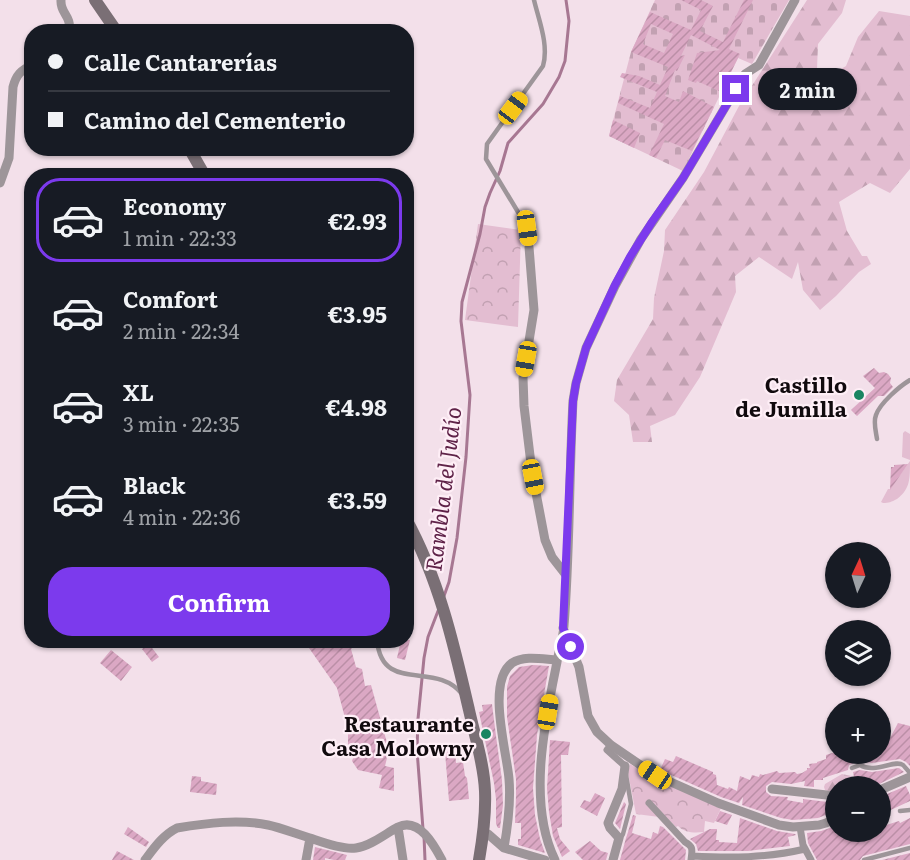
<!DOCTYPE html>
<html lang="en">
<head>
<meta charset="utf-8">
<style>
  :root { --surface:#171b24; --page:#20242c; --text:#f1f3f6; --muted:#9ea1a6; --line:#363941; --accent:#7c3aed }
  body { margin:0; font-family:Literata,serif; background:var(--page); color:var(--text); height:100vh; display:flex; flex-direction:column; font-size:22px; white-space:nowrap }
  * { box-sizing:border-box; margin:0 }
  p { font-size:20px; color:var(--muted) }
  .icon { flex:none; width:33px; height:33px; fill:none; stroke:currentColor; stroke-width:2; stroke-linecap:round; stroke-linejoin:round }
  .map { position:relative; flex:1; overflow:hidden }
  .sheet { position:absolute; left:24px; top:168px; width:390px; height:480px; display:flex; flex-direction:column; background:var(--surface); border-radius:24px; box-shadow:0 2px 4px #0004 }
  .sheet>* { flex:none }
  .guide { position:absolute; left:24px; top:24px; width:390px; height:132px; border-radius:24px; box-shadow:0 2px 4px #0004; display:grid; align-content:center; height:132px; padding:0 24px; background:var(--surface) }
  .needle { width:39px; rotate:4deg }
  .tools { position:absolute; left:825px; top:542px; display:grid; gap:12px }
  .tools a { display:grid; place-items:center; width:66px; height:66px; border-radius:50%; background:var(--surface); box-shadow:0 2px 4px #0004; font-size:30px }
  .end { position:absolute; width:27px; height:27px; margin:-14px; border:8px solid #7c3aed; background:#fff; box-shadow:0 0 0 3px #fff }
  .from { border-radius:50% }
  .bubble { position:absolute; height:42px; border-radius:21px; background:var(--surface); box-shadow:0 2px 4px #0004; font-size:20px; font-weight:700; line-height:42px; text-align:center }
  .car { position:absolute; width:18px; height:36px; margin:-18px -9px; border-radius:8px; box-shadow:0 0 4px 2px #0007; background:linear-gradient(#f5c518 24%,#345 0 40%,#f5c518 0 76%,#345 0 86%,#f5c518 0) }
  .guide b { display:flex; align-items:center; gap:21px; height:57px; font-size:22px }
  .guide b+b { border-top:2px solid var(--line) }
  .guide i { width:15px; height:15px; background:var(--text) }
  ul { padding:10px 0 0; list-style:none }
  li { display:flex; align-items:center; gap:18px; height:84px; margin:0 12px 9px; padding:0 12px; border:3px solid transparent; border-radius:24px }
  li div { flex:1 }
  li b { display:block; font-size:22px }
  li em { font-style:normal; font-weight:700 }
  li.on { border-color:var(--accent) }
  li>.icon { width:54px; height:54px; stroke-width:1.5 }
  .primary-button { display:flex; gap:12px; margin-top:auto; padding:12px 24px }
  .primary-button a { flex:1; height:69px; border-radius:24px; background:var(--accent); color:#fff; font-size:24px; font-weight:700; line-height:69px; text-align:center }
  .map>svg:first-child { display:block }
  .forest { fill:url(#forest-firs) }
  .cemetery { fill:url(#cemetery-stones) }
  .park { fill:url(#park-crowns) }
  .garden { fill:#e3bdd1 }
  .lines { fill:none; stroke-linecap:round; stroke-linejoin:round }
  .stream { stroke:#a77792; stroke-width:3 }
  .building { fill:url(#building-hatch); fill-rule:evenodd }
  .service { stroke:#9d9599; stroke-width:4.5 }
  .pedestrian { stroke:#9d9599; stroke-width:7 }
  .minor { stroke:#9d9599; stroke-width:9 }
  .secondary { stroke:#7a6f75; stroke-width:12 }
  .route { stroke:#7c3aed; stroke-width:8 }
  .poi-dot { fill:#1a8562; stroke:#feeef6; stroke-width:2 }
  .labels { text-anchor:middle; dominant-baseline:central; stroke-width:4.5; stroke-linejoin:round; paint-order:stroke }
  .poi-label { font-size:21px; font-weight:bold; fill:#110a0e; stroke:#feeef6; text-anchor:end }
  .water-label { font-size:22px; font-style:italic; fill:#5f2248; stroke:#feeef6 }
</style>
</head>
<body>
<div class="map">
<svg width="910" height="860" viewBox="0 0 910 860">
  <defs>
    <pattern id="forest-firs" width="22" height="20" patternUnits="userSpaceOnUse" patternTransform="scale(1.5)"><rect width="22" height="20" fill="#e3bdd1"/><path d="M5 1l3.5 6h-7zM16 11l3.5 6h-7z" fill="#c2a1b2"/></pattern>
    <pattern id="cemetery-stones" width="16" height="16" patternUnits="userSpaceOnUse" patternTransform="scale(1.5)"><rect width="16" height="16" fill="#e3bdd1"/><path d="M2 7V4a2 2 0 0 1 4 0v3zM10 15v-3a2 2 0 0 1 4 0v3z" fill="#c2a1b2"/></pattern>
    <pattern id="park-crowns" width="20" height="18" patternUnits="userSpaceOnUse" patternTransform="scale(1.5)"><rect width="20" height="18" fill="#e3bdd1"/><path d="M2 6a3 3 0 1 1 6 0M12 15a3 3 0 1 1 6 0" fill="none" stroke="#c2a1b2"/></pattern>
    <pattern id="building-hatch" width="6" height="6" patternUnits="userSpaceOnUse" patternTransform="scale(1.5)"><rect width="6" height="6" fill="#dba8c4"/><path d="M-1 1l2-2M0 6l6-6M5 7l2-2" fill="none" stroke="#bb8fa7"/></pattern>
  </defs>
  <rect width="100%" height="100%" fill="#f3e0ea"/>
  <path class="forest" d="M807,0H846L842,13L818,44L817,69L827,77L846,66L858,37L879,11L910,16V169L890,193L870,183L839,202L847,231L862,256H867L871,264L859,272L836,296L820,310L803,290L798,262L792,279L759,257L735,276L736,292L700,377L675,415L650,426L652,442H633L629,415L614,401L617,380L653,319L654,298L664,251L665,230L704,172L739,106Z
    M842,774L851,776L854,781L852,786H836L835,793L825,790L824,787L825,784Z"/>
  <path class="cemetery" d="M655,0H789L752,64L738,58L683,171L609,136L631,52Z"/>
  <path class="park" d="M478,224L521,230L518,327L465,320Z
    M630,764L645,773L721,808L714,823L705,821L704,832C694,833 685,833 678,826L676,827L667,818L636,814L628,773Z"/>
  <path class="garden" d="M905,431L910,434V460L902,457L903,433Z
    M910,461C910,480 910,489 897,499C891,502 889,503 883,503L881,502L888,489H890Z"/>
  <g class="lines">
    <path class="stream" d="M444,596L449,582L457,538L466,457L470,395L461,321L462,302L480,234L485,207L490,193L500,171L508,143L543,104L559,77L565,61L569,21L566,0
      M423,829L417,750L418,719L424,658L428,637L438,611
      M424,836L425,860"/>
  </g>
  <path class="building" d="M681,0H701L713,6L700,31L723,42L744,0H753L729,49L740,54L721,92L697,81L696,83L688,80L697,53L720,50L691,35L681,56L685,55L677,71L675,70L665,96L679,102L683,91L714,107L692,151L665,140L656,158L649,155L664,124L618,103L620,96L650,108L657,92L620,77L622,73L639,76L660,85L668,67L631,52L650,12L691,30L701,10ZM651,24L673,34L664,53L643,44Z
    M613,120L640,133L634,148L609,136Z
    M874,368L879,373L884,372L888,374L891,378L890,383L893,387L884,396H878L857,416L851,410L875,388L863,376Z
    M908,464L890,490L891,467H894V465Z
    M290,640H353L354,646L351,649L356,667L362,669L365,686L371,685L389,750L385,766L394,768V791L379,788L382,775L358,770L352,761L357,746L348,748V729L337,688L309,648L290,644Z
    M401,640H410L405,660L397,658Z
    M149,644L159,657L152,662L142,649Z
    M111,650L132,667L121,681L100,663Z
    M533,665L549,666L537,735L533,788L535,815L540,839L545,853L518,845V839H521V823H515L516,796V779L507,717V687L510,676L519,667Z
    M492,704L496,736L502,780L503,805L500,828H498L496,824V799L494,783L479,712L483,711L482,705Z
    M898,723L910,726V766L906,762L900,759L872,763L859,761L849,765L848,770L823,778V780H814V787L804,786L805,781L791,784L772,782L766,786V792L771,796L788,797L787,800L803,803V799L836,803V811L818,818L793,820L781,818L742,805L743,797L739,803L721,797L660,770L665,759L673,762L676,756L713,772V774L716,775L717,785L728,789L729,787L737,791L740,776L750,780L752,775L759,777L760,774L763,775L777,771L779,773L795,772L797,774L802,773L807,770V768H810L809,764L817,763V762L826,759V755L832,753H861L867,761L871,753H880V741L890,738Z
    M550,740L570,742L568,755H561L562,827L557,828L560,839L570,851L562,857L553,836L549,812L547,788Z
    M455,751L456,763L463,762L465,776L467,778L469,799L449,801L445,752Z
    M899,768L904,772L875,786H856L853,772L860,770L872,772Z
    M192,776L201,777V781L217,784L216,795L190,792Z
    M906,786L910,795V801L880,815V797Z
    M595,793L605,798L597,816L580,807L584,800L590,802Z
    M624,802L626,804L620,829L615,823Z
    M720,811L732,815L727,825L715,821Z
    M633,815L636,816L632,833L651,839L653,832L658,834L660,826L663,827L686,850L685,860H620L626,838L628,832L629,833L628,832Z
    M740,818L777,831L795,834L796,835L788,837L790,846L748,851H698L696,844L690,839L710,829H717L716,840H719V842L737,843Z
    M910,818V844L863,856L860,860H817L808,843L807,833L821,831L836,826V831H855L856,834L867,831H880V827L899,821L900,823Z
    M128,827L149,842L146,847L124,834Z
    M590,841L601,851L608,853L606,860H583L575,852Z
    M315,847L347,855L345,860H334L325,858V860H313Z
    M117,851L134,860H112Z
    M910,853V860H882Z"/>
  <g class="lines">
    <path class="service" d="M529,247L527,228L521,217L486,159L487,144L543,66C549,45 539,21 534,0
      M877,439C876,432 873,422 876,415C880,403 900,386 910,380
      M377,640C382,695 436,660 462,694
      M852,768L860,765C875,774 895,759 903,765C904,766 910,773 910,773
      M900,811L910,810
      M620,839L623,834L631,804L626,775
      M864,860L910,848"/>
    <path class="pedestrian" d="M611,745L607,750L625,766
      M649,803L685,842C694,847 692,850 691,860
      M800,827L803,845L811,860
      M692,856C730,858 767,858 805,849"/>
    <path class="minor" d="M61,0C60,14 72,15 69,32
      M0,183L9,158L13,87C16,75 21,70 32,65
      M529,247L534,310L523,378L524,406L532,472L545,540L552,557L566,575
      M563,628L579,667L588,716L597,732L611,745L655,775L718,803L779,825L793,827L819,825L826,823L836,818
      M772,789L836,796
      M880,790L910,777
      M484,832L488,834L504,848L545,860
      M310,838C322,842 343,850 356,848C371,846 385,834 398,827
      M504,848C508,825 511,802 509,779C507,752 486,682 512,663C524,655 542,659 557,660
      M145,860C154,848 163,835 177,828C207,823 239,819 268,825C282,828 296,834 310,838L306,860
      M403,860L398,827C419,817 434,845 442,860
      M555,860C527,803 545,721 557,662C559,650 563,638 564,626C570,551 569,476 573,401L576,383L586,348L615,286L641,239L683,178L745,74L759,65L795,0
      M613,860L619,838L610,828L608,823L622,789L625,766"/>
    <path class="secondary" d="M95,0L117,32
      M189,148L205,176
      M406,519C439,579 454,645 469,710C475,737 484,764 485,791C486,815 483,837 479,860"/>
  </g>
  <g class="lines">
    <path class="route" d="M571,647L563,628L573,401L576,383L586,348L615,285L630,257L652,222L683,178L736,89"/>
  </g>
  <g class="poi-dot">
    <circle cx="859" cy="395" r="6"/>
    <circle cx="486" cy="734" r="6"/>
  </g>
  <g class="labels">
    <g class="poi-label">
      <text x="847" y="383">Castillo<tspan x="847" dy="24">de Jumilla</tspan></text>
      <text x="474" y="722">Restaurante<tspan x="474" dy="24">Casa Molowny</tspan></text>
    </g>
    <g class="water-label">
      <text transform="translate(442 489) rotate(-83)">Rambla del Judío</text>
    </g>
  </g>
</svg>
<div class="tools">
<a><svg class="needle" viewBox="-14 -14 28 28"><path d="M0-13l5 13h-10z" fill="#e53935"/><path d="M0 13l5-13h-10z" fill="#9ea1a6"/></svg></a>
<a><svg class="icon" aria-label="layers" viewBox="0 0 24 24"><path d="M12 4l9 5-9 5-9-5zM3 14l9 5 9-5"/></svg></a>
<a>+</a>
<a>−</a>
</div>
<i class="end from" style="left:571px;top:647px"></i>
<i class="end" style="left:736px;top:89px"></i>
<div class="bubble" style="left:758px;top:68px;width:99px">2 min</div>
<i class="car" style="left:513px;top:108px;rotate:37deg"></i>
<i class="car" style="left:527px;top:228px;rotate:172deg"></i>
<i class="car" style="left:526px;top:359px;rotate:190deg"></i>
<i class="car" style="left:533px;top:477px;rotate:169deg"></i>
<i class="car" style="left:548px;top:712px;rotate:9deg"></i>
<i class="car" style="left:655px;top:775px;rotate:304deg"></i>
<div class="guide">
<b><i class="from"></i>Calle Cantarerías</b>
<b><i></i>Camino del Cementerio</b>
</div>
<section class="sheet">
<ul>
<li class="on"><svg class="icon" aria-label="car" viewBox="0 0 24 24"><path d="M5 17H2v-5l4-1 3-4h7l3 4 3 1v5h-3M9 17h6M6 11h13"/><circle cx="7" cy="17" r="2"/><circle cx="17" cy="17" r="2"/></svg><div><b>Economy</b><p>1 min · 22:33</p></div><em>€2.93</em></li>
<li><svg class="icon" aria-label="car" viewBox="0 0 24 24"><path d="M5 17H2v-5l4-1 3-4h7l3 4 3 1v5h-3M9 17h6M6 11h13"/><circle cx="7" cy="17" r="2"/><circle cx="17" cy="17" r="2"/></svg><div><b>Comfort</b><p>2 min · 22:34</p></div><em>€3.95</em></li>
<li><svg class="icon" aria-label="car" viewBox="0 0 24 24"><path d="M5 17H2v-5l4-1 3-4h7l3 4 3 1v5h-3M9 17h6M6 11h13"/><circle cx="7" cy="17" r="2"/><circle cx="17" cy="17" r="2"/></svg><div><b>XL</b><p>3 min · 22:35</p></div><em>€4.98</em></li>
<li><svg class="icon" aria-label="car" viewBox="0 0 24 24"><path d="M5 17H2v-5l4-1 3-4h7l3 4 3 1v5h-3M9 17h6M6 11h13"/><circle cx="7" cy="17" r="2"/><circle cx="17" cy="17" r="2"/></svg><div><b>Black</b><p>4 min · 22:36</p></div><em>€3.59</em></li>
</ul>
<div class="primary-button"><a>Confirm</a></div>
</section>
</div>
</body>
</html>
